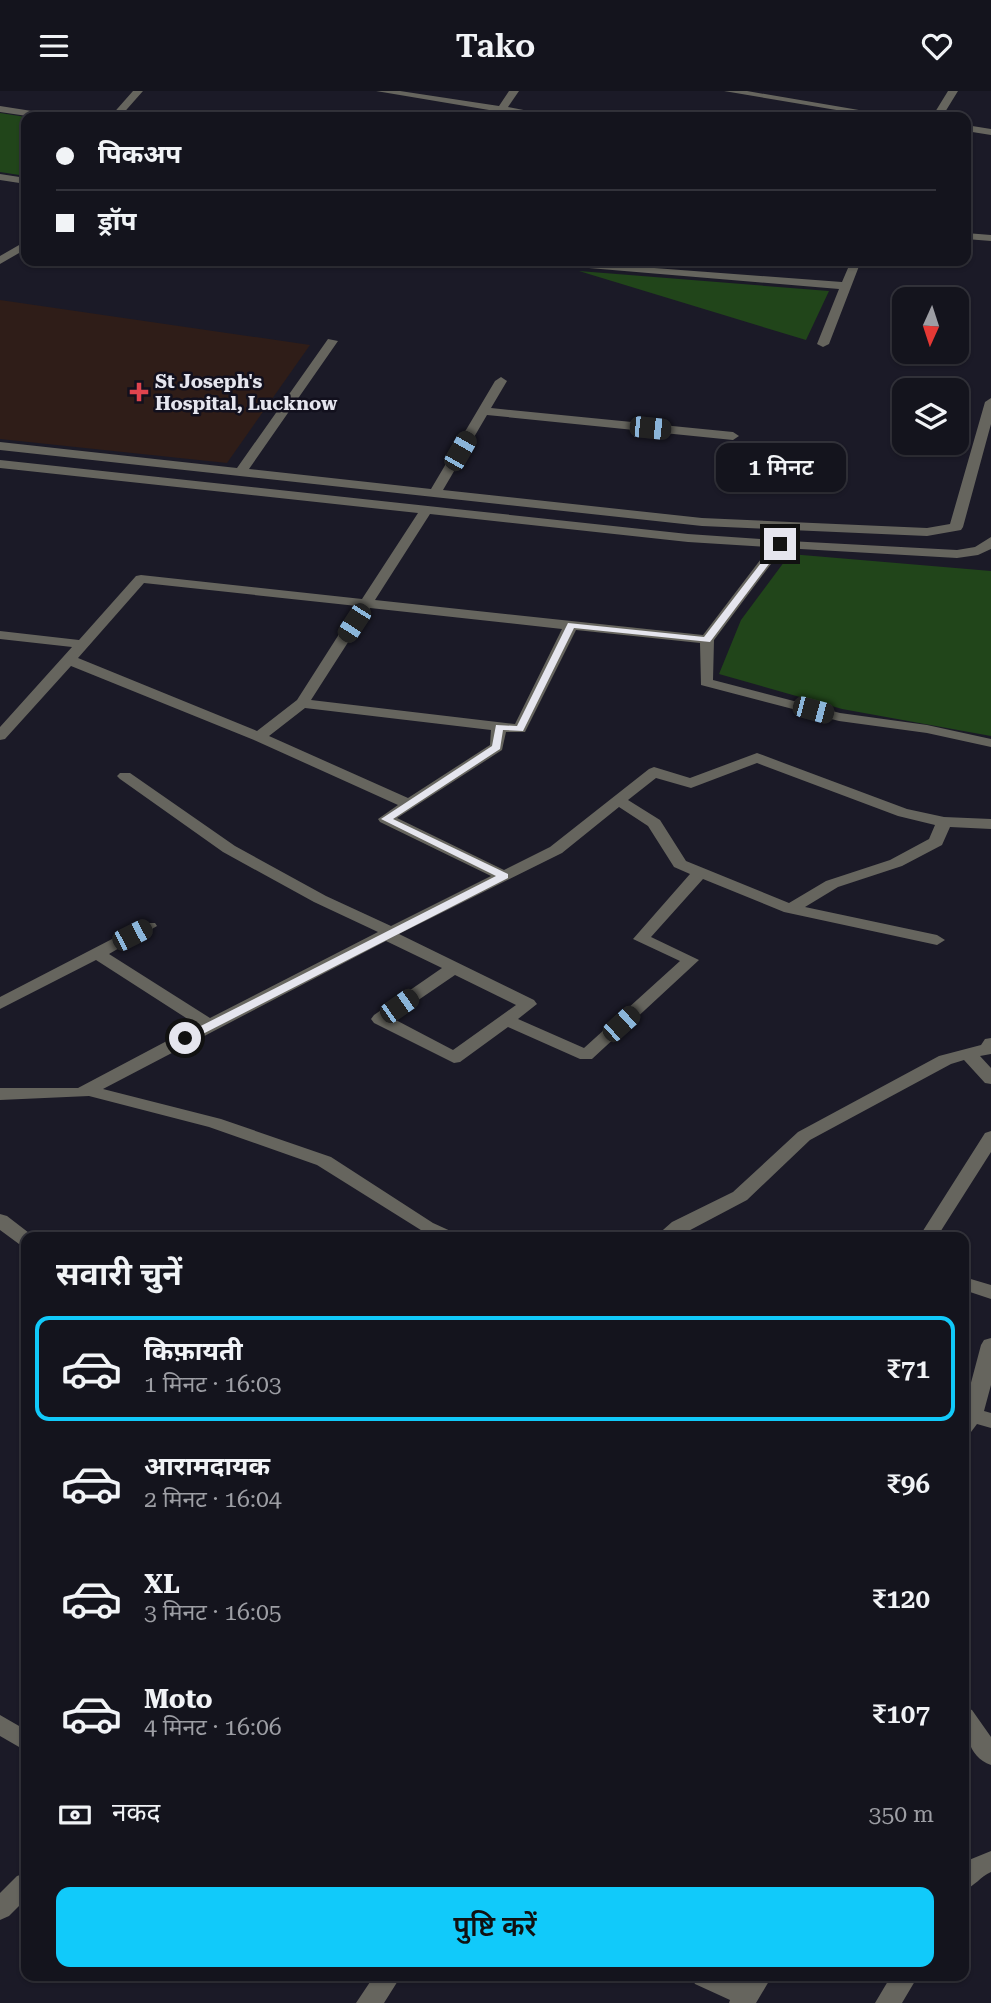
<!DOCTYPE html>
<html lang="hi">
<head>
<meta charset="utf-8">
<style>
  :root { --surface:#14141d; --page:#1d1d26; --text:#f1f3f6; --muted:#9d9ea4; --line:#33333b; --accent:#11cafa }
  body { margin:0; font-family:"Roboto Serif","Noto Sans Devanagari",serif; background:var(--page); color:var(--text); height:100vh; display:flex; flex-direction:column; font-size:26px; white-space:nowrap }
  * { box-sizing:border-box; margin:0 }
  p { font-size:23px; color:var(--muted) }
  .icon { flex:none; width:38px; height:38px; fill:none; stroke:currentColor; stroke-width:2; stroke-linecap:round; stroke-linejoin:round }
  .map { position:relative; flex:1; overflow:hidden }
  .details { position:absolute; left:21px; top:1141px; width:948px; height:749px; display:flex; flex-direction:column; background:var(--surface); border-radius:14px; box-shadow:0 2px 5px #0004,0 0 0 2px var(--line) }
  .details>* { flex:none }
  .banner { position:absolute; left:21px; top:21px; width:950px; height:154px; border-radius:14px; box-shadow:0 2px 5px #0004,0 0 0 2px var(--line); display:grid; align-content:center; height:154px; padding:0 35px; background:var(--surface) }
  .needle { width:46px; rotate:183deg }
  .fabs { position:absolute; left:892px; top:196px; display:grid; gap:14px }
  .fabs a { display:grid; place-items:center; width:77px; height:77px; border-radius:14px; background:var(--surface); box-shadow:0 2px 5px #0004,0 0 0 2px var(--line); font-size:35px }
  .end { position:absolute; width:32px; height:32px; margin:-16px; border:9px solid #e5e5ee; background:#111; box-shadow:0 0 0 4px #111 }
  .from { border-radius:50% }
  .bubble { position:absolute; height:49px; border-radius:14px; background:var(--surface); box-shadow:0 2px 5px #0004,0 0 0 2px var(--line); font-size:23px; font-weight:600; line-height:49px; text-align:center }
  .car { position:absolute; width:21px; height:42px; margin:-21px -10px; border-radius:9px; box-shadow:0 0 5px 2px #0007; background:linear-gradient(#222 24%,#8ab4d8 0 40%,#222 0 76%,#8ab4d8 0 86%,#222 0) }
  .banner b { display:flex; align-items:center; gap:24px; height:66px; font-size:26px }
  .banner b+b { border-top:2px solid var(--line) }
  .banner i { width:18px; height:18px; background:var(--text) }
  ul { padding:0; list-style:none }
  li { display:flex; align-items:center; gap:21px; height:105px; margin:0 14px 10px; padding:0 21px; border:4px solid transparent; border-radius:14px }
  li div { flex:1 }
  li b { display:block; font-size:26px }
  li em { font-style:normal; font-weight:600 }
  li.on { border-color:var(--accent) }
  li>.icon { width:63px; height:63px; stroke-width:1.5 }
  h2 { padding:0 35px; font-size:32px; line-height:84px }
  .pay { display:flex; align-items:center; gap:18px; height:77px; padding:0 35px; font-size:26px }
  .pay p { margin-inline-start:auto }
  .action { display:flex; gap:14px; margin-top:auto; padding:14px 35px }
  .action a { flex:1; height:80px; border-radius:14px; background:var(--accent); color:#111; font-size:28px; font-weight:600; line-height:80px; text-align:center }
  header { display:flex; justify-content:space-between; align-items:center; height:91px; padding:0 35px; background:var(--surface); font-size:32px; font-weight:600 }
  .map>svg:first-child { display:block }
  .medical { fill:#2f1d18 }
  .green { fill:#21451a }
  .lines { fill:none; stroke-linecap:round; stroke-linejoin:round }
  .minor { fill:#66655e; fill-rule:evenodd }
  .route { fill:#e5e5ee }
  .health-dot { fill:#e0444e; stroke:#12101d; stroke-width:2.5 }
  .labels { text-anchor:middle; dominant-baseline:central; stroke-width:5; stroke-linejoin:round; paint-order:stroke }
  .far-poi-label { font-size:19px; font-weight:bold; fill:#e5e5ee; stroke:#12101d; text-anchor:start }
</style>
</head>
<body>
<header><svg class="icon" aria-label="menu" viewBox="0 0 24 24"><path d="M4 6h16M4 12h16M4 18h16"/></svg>Tako<svg class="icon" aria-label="heart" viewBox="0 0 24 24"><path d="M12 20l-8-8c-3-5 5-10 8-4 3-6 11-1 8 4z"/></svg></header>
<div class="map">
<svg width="991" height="1912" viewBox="0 0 991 1912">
  <rect width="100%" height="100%" fill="#1b1a27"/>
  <path class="medical" d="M0,209L310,254L227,372L0,348Z"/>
  <path class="green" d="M0,22L26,26V85L0,81Z
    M579,180L829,200L806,249Z
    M790,463L991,480V645L842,618L719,583L741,529Z"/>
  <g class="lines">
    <path class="minor" d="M133,0H143L120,26H110Z
      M376,0H400L499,15L509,0H519L508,16L560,26L504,21L501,26H491L495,20Z
      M724,0H747L900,26H878Z
      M948,0H958L942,26H932Z
      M0,15L51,23L56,26H34L0,21Z
      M966,34L991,38V44L966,40Z
      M0,83L26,87V93L0,89Z
      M966,142L991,144V150L966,148Z
      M26,150V158L0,173V165Z
      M561,170L842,191L851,170H861L829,253L823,256L817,253L839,198L565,175L561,174Z
      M328,248L338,250L249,378L431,398L495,290L501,286L507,290L491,317L733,341L739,345L733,349L487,324L443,399L702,427L927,437L950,433L985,311L991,307V333L963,436L961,439L927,445L702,435L0,359V351L237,377Z
      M0,369L688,443L776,449L784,443L789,444V450L957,459L975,456L991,446V458L978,464L957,467L783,457L714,549L713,589L840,622L927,634L991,648V656L927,642L839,630L701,594L700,552L576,539L525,641H506L502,659L397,727L504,779L550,756L649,678L654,676L690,687L757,662L907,718L944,726L991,728V738L950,736L942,754L902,775L838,796L805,816L937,844L945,849L937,854L784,821L703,788L651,846L699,869L592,968H580L508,936L460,971L454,972L374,932L371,928L374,924L442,877L386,850L103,998L221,1028L331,1066L433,1132L455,1142L457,1146H432L317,1074L209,1036L89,1005L0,1009V997H78L197,934L96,869L0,918V906L143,832H155L157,835L109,863L210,927L378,841L314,811L223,761L120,688L117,685L120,682H130L235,755L326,805L391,835L491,785L380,731L378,728L398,714L254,649L71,575L5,648L0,649V636L72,556L0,548V540L79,549L136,485L141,484L362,508L418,422L0,377ZM430,423L688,451L770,456L703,544L375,509ZM144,492L357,515L297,609L257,640L78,567ZM370,517L562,538L515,633L311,609ZM305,617L491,639L490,654L408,707L269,645ZM757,672L898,725L935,734L929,748L890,769L826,790L789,812L686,770L660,729L628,709L656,687L691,697ZM619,716L648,735L674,776L690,783L633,848L680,870L584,957L518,928L537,913L534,909L399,843L562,762ZM455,884L516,914L453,959L392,927Z
      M991,947V963L980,965L991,977V993L985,992L964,969L951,973L810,1049L747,1109L677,1146H655L672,1131L733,1101L798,1041L939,965L981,954L985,948Z
      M991,1040V1061L937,1146H919L985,1042Z
      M0,1123L7,1125L33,1145L26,1146V1155L19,1153L0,1139Z
      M964,1186L991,1194V1208L964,1199Z
      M991,1247V1294L984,1320L991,1322V1337L977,1333L971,1341L964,1343V1318L981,1254L984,1249Z
      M964,1616L972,1619L991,1646V1674C967,1666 964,1637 964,1616Z
      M0,1624L26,1639V1660L0,1645Z
      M991,1760V1781C980,1786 975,1795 964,1799V1771Z
      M26,1782V1808L9,1825L0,1829V1802L17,1785Z
      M374,1885H401L384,1912H356Z
      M691,1885H729L742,1890L745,1885H772L756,1912H729L730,1909L695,1893Z
      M891,1885H918L902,1912H875Z"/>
  </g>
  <path class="route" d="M777,451L784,453L710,551L574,537L523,640L503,639L500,658L393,728L508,783V787L189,950H181V945L496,785L381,728L492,655L496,634L517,635L568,532L704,546Z"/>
  <path class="health-dot" d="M135.5 290.5h7v7h7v7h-7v7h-7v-7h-7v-7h7z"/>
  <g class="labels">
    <g class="far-poi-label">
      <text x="155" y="290">St Joseph's<tspan x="155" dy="22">Hospital, Lucknow</tspan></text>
    </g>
  </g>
</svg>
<div class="fabs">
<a><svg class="needle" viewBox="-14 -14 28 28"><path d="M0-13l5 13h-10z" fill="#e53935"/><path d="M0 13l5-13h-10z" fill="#9d9ea4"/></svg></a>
<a><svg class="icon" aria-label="layers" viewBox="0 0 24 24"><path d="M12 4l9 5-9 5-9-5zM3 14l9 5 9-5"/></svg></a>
</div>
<i class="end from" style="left:185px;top:947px"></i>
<i class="end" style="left:780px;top:453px"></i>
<div class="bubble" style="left:716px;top:352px;width:130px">1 मिनट</div>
<i class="car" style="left:650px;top:337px;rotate:96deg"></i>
<i class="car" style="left:460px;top:360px;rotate:30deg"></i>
<i class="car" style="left:354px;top:532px;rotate:213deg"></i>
<i class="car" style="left:813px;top:619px;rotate:105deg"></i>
<i class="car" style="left:132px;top:844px;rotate:63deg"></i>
<i class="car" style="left:399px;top:915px;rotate:55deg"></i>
<i class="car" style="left:621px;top:933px;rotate:48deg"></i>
<div class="banner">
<b><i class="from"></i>पिकअप</b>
<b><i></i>ड्रॉप</b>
</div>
<section class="details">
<h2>सवारी चुनें</h2>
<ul>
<li class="on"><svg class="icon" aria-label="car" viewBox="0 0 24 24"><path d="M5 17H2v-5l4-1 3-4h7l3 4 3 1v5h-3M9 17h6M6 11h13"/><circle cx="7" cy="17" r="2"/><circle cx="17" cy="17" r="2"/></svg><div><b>किफ़ायती</b><p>1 मिनट · 16:03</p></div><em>₹71</em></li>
<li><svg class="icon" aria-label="car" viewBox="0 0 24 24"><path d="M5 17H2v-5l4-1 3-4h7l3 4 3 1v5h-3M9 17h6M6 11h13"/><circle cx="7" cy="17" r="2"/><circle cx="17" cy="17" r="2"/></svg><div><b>आरामदायक</b><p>2 मिनट · 16:04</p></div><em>₹96</em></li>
<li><svg class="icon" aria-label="car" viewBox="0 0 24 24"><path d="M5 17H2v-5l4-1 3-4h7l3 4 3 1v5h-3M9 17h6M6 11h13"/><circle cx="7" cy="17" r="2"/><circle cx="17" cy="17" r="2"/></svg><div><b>XL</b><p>3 मिनट · 16:05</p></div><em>₹120</em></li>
<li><svg class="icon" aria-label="car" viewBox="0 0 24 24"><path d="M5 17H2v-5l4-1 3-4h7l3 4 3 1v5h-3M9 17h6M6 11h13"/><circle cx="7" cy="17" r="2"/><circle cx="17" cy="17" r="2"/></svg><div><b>Moto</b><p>4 मिनट · 16:06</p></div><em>₹107</em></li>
</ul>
<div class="pay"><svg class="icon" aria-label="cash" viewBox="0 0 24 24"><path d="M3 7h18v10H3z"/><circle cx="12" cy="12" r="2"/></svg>नकद<p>350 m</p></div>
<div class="action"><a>पुष्टि करें</a></div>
</section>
</div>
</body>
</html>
